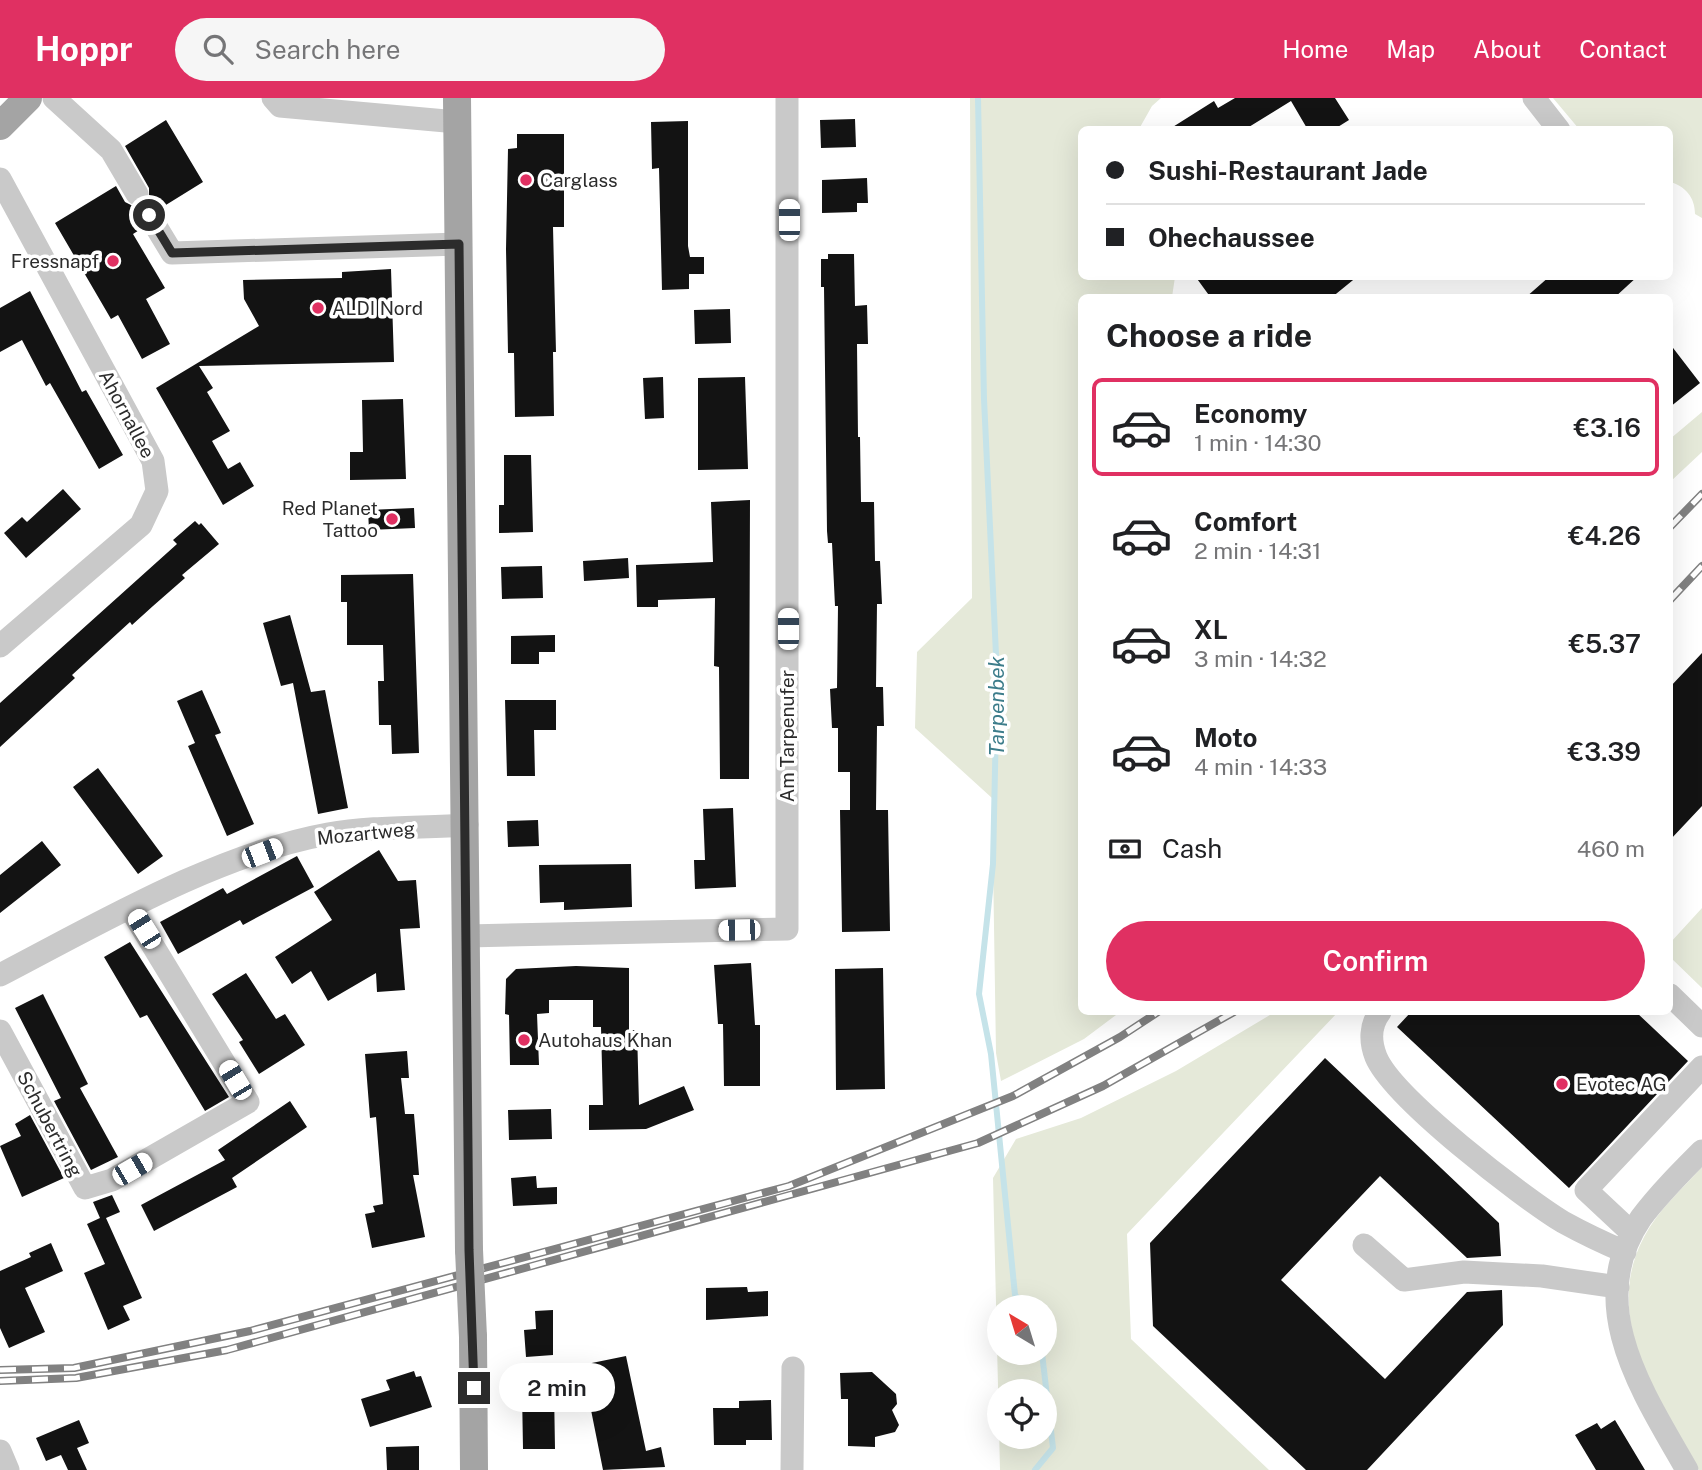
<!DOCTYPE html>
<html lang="en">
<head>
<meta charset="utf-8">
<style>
  :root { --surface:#fff; --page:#f6f6f6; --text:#202124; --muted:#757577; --line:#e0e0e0; --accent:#e03062 }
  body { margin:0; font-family:"Public Sans",sans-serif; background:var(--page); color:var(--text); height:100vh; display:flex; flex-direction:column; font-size:26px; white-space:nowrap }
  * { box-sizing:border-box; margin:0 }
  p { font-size:23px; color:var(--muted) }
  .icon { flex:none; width:38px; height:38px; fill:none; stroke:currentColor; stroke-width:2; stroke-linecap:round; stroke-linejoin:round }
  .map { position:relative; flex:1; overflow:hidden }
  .side { position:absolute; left:1078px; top:196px; width:595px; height:721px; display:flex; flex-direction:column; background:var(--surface); border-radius:10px; box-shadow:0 7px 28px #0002 }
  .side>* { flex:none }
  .hud { position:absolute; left:1078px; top:28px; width:595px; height:154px; border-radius:10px; box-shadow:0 7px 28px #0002; display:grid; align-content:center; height:154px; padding:0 28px; background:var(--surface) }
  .needle { width:46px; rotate:322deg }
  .buttons { position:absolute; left:987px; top:1197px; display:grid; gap:14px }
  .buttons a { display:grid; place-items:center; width:70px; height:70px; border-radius:50%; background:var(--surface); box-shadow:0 7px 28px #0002; font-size:35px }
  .end { position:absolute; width:32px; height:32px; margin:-16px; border:9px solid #2c2c2c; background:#fff; box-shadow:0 0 0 4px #fff }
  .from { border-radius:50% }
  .bubble { position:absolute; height:49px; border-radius:24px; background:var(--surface); box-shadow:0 7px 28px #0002; font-size:23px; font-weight:600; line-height:49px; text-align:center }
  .car { position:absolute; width:21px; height:42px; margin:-21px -10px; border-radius:9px; box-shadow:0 0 5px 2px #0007; background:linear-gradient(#fff 24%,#345 0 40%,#fff 0 76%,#345 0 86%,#fff 0) }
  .hud b { display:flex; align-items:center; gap:24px; height:66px; font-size:26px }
  .hud b+b { border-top:2px solid var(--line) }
  .hud i { width:18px; height:18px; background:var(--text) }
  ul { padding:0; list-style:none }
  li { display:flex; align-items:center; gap:21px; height:98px; margin:0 14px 10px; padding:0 14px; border:4px solid transparent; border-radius:10px }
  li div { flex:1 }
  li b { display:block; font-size:26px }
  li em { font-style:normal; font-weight:600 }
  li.on { border-color:var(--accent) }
  li>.icon { width:63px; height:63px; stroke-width:1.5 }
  h2 { padding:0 28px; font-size:32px; line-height:84px }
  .pay { display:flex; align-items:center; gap:18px; height:77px; padding:0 28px; font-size:26px }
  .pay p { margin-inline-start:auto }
  .primary-button { display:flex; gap:14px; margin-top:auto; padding:14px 28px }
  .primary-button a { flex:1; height:80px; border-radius:42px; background:var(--accent); color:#fff; font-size:28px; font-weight:600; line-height:80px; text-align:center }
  header { display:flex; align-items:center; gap:42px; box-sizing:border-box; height:98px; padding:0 35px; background:var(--accent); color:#fff }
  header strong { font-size:33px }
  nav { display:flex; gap:38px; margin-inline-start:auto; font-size:24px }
  .search { width:490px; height:63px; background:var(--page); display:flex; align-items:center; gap:18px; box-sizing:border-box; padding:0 24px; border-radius:38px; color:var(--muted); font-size:26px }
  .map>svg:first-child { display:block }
  .green { fill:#e5e9d9; fill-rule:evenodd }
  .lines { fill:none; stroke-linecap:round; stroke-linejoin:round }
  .stream { stroke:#c5e3e9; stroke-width:6 }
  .building { fill:#131313 }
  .minor { stroke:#c9c9c9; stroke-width:23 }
  .major { stroke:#a4a4a4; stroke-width:28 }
  .rail-casing { stroke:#818181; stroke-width:8 }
  .rail { stroke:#fff; stroke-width:5; stroke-dasharray:16; stroke-linecap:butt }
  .major-bridge { stroke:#a4a4a4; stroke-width:28 }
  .route { stroke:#2c2c2c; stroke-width:9 }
  .poi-dot { fill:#e03062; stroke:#fff; stroke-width:2.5 }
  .labels { text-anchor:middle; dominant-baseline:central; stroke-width:7; stroke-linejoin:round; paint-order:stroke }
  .poi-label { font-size:19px; fill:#2c2c2c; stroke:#fff; text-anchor:start }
  .street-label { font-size:19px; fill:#2c2c2c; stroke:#fff }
  .water-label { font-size:21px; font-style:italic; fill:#3d7d8b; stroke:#fff }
</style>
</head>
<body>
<header>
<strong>Hoppr</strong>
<div class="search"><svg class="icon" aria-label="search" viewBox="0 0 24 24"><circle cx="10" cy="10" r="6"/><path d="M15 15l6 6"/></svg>Search here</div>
<nav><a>Home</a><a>Map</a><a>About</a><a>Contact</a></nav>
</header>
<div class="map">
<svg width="1702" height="1372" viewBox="0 0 1702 1372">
  <rect width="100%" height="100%" fill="#fff"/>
  <path class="green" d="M970,0H1161L1152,8L1139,31L1082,32V178L1175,179L1172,199L1082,200V914H1120L1084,941L1001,983L996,955L992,700L915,630L917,554L972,500Z
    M1553,0H1702V120L1695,116C1695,99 1685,88 1670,84V32L1579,31Z
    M1702,314V354L1670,384V341Z
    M1702,810V890L1670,859V845Z
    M1275,914H1338L1127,1136L1131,1241L1269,1372H1000L993,1080L1016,1041L1081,1020L1176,973ZM999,1209H1045V1255H999ZM999,1293H1045V1339H999Z
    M1702,1069V1372H1699C1658,1305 1601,1219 1644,1139C1658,1112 1682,1091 1702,1069Z"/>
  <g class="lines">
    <path class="stream" d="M978,0L984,301L997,578L993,766L979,896L991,956L1015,1197L1025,1209
      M1035,1372L1053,1350L1042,1255"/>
  </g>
  <path class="building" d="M1235,0H1335L1349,22L1333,32H1308L1291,3L1244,32H1168L1214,3L1218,10Z
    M855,21L856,49L821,50L820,22Z
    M166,22L203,84L161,110L149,103V90L125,48Z
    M688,23V148L690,159H704V176H689V191L662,192L659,70L652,71L651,24Z
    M517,36H564V129H553L556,254H553L554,318L515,319L514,255H508L506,151L508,51L517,50Z
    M867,80L868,105H857V114L822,115V82Z
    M116,88L125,104L137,110L135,118L141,131L133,136L165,190L146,201L170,246L142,261L118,217L111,221L55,125Z
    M828,156H854L855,208L867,207L868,246H857L858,339H860L861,404H874L875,463H880L882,506H877L876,589H883L884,628H877L876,712H888L890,833L842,834L840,712H850V674H838V630H832L830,591L837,590L838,508H835L832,445H828L827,433L824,189H821V161H828Z
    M391,171L394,264L199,268L213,290L207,294L230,333L212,343L228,371L240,364L254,388L223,407L156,290L259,228L244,201L243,182L342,180V174Z
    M1195,178H1358L1331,200H1211Z
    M1550,178H1638L1614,200H1525Z
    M30,193L82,294L86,292L123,357L99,371L50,285L46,288L22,242L0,254V210Z
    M730,211L731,245L695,246L694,212Z
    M1670,246L1700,285L1670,309Z
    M663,279L664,320L645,321L643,280Z
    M745,279L748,371L698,372V280Z
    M403,301L406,381L350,382V354H363L362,302Z
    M504,357H531L533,434L499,435V407H504Z
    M63,391L81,411L26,460L4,435L22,419L27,424Z
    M750,402L749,681H720L719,569L714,568L715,500L658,502V509H637L636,467L713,464L711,404Z
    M414,410L415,430L369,432L368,412Z
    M195,423L199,427L201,425L219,446L182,477L185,480L153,508L132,527L130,524L72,577L75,580L0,649V605L177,446L173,442Z
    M628,460L629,480L584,483L583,463Z
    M542,468L543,500L502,501L501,469Z
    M413,476L419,655L392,656L391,627H379L378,583H384L383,547H347V504H341V477Z
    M290,517L311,594L325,592L348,710L318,716L293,585L281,588L263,525Z
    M555,537V554H539V566H511V538Z
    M1702,555V708L1670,742V589Z
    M202,592L221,635L215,637L254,726L227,738L188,648L195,645L177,603Z
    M505,602H556V632H534L535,678H507Z
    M98,670L163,758L138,776L73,689Z
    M733,710L736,789L695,791L694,762H705L703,711Z
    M538,722L539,748L508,749L507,723Z
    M42,743L61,767L0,815V777Z
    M379,752L398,783L416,782L420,830L400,831L405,892L377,894L376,875L328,903L311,873L292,886L275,859L332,822L314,794Z
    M297,758L314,789L243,827L240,822L178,856L160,824L223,790L227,796Z
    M631,766L632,809L564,812V804L540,805L539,767Z
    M130,844L229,999L205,1013L147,917L140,920L104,859Z
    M751,865L755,927H760V988H724L723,926H718L714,867Z
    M576,868L629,870V932H637L639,1007L684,988L694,1012L646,1031L589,1032V1007H603L601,929H593V902H549V915L537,916L539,967H510L509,917L505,916L506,881L516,871Z
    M883,870L885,991L836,992L835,871Z
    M246,875L276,921L285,916L305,947L259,976L239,944L243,942L212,896Z
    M43,896L88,986L80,990L118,1059L91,1072L54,1003L61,1000L15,910Z
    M1411,914H1636L1688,963L1569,1090L1397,929Z
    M407,953L409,980H401L405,1016H414L419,1077H413L425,1139L372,1150L365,1116L375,1114L373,1108L383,1106L376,1019L370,1020L365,956Z
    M1325,960L1499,1125L1501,1158L1467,1160L1380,1078L1281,1182L1385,1281L1467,1194L1502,1192L1503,1227L1367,1372H1306L1153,1228L1150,1145Z
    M290,1003L307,1029L232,1080L237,1089L154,1133L141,1107L225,1062L218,1052Z
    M551,1011L552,1041L509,1042L508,1012Z
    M30,1017L64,1080L22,1099L0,1048L21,1038L15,1026Z
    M536,1078L537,1090L557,1089V1106L513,1108L511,1080Z
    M112,1097L120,1114L106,1120L142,1200L123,1208L130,1222L108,1232L84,1175L105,1166L87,1126L100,1120L93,1104Z
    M51,1145L63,1173L25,1190L45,1234L9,1250L0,1230V1173L31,1159L29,1155Z
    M747,1189L748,1194L768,1193V1218L706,1222V1190Z
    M553,1212V1257L526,1259L524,1232L536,1231L535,1213Z
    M626,1258L646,1353L661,1349L665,1369L603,1372L582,1267Z
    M414,1273L416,1279L421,1278L432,1309L370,1329L361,1301L390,1292L386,1282Z
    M872,1274L896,1296L897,1306L892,1312L899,1327L895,1334L875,1339V1349L848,1348V1301H841L840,1275Z
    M554,1292L555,1351H523L522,1293Z
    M771,1302L772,1342H746V1347H714L713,1310H739V1303Z
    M79,1322L89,1345L77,1350L87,1372H68L61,1357L46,1363L36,1340Z
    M1615,1322L1645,1372H1596L1575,1337L1597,1325L1601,1331Z
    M419,1348V1372H387L386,1349Z"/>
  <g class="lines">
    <path class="minor" d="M54,0L111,52L137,96
      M273,0L280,8L457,24
      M1534,0L1559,32
      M0,81L153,363L157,393L141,427L0,548
      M149,117L172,155L459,146
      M467,838L787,831V0
      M0,877C100,825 217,756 328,736C373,728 422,730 467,727
      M1670,897L1702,928
      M1380,914C1370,927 1370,944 1376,959C1393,1000 1522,1099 1563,1124C1583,1135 1604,1145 1625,1154
      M0,933L85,1090L112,1082L248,1004L130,810
      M1632,1135L1586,1092L1702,969
      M1364,1147L1404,1182L1464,1174L1542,1178L1618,1189
      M0,1353L8,1372
      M792,1372L793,1270
      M1687,1372C1644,1296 1582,1207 1641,1120C1659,1096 1681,1074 1702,1053"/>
    <path class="major" d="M457,0L469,1152
      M0,28L28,0
      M473,1239L474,1372"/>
    <defs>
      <path id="rail" d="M1670,429L1702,396
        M1670,502L1702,468
        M0,1272L74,1270L250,1233L789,1088L1013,998L1120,939L1158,914
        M0,1283L76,1280L227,1252L978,1045L1103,988L1234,914"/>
    </defs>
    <use href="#rail" class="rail-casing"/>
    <use href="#rail" class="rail"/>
    <path class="major-bridge" d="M469,1152L473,1239"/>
  </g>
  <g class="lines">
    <path class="route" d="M149,117L172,155L459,146L469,1152L474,1290"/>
  </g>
  <g class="poi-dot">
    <circle cx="526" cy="82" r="7"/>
    <circle cx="113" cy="163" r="7"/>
    <circle cx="318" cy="210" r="7"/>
    <circle cx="392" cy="421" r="7"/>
    <circle cx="524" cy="942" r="7"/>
    <circle cx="1562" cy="986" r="7"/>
  </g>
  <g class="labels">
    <g class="poi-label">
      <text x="540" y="82">Carglass</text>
      <text x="99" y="163" text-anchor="end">Fressnapf</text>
      <text x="332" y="210">ALDI Nord</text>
      <text x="378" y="410" text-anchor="end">Red Planet<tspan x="378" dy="22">Tattoo</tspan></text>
      <text x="538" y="942">Autohaus Khan</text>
      <text x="1576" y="986">Evotec AG</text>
    </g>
    <g class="street-label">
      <text transform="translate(127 316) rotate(62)">Ahornallee</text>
      <text transform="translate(787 638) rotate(-90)">Am Tarpenufer</text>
      <text transform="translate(366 735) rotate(-6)">Mozartweg</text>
      <text transform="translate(50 1026) rotate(62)">Schubertring</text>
    </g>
    <g class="water-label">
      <text transform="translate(996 608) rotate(-90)">Tarpenbek</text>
    </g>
  </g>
</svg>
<div class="buttons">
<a><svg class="needle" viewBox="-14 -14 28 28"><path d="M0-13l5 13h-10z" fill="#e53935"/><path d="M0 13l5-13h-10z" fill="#757577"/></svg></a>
<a><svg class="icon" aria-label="locate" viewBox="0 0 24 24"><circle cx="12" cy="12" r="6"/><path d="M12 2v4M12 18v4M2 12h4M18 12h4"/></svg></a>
</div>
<i class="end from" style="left:149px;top:117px"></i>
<i class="end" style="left:474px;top:1290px"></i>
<div class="bubble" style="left:499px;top:1265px;width:116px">2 min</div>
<i class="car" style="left:789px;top:122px;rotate:0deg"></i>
<i class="car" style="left:788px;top:531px;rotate:0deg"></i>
<i class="car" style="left:262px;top:755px;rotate:69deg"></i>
<i class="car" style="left:144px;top:831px;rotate:328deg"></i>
<i class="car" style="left:739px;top:832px;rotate:269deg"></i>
<i class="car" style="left:235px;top:982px;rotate:329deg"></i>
<i class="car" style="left:132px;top:1071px;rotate:60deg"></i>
<div class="hud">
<b><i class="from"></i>Sushi-Restaurant Jade</b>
<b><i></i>Ohechaussee</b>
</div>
<section class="side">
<h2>Choose a ride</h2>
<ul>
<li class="on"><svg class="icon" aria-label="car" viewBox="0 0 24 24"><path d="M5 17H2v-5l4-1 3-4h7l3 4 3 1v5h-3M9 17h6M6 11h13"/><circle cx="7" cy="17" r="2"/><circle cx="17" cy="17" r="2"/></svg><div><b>Economy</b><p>1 min · 14:30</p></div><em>€3.16</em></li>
<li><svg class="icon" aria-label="car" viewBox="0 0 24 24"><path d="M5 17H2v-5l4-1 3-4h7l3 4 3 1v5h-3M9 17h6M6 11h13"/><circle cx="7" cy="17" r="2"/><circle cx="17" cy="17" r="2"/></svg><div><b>Comfort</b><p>2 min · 14:31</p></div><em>€4.26</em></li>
<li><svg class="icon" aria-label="car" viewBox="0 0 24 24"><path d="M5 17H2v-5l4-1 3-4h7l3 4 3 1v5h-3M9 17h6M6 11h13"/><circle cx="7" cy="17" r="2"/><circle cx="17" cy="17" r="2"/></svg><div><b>XL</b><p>3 min · 14:32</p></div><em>€5.37</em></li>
<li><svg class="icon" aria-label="car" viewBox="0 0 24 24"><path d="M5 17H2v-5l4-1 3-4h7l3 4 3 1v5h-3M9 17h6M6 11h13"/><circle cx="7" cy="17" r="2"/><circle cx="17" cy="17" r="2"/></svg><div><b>Moto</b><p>4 min · 14:33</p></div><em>€3.39</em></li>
</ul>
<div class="pay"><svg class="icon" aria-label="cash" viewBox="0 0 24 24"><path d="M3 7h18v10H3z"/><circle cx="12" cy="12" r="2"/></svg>Cash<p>460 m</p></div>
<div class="primary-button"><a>Confirm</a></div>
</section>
</div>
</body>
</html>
